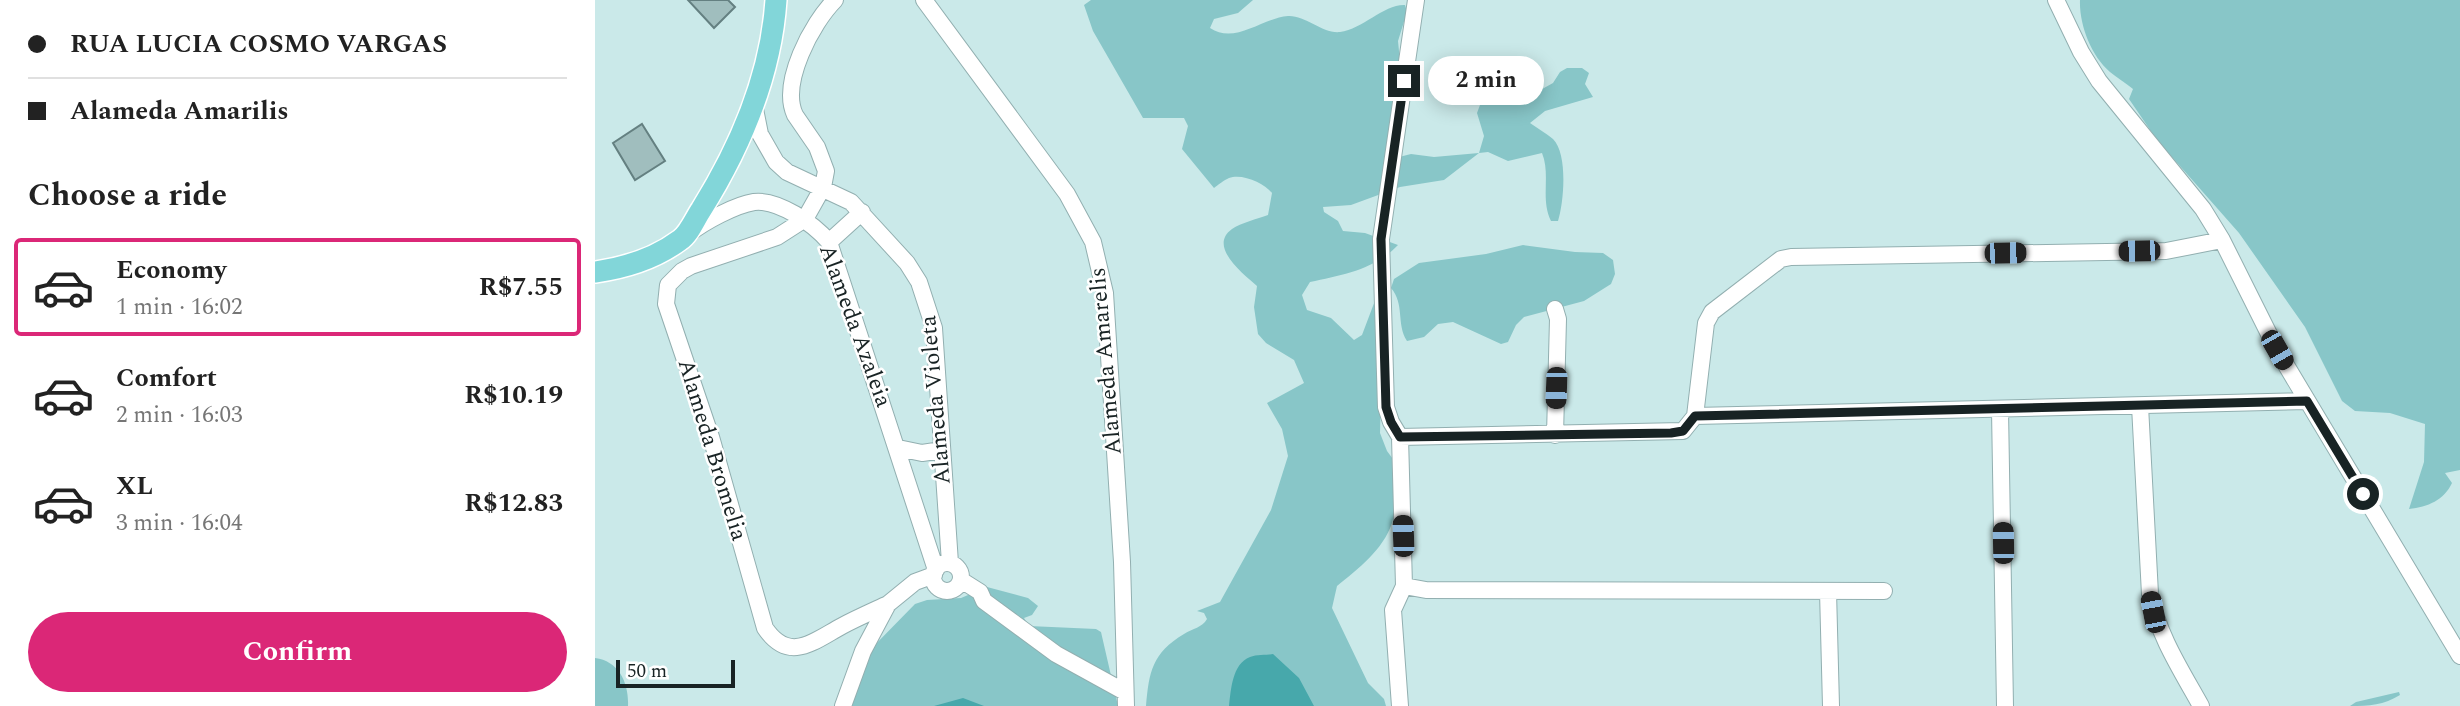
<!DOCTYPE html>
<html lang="en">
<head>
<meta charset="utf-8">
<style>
  :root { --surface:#fff; --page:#f2f2f2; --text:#222; --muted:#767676; --line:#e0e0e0; --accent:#db2777 }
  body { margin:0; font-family:Spectral,serif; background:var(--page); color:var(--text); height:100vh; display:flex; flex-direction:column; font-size:26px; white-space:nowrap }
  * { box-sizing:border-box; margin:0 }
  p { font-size:23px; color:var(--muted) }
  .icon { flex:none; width:38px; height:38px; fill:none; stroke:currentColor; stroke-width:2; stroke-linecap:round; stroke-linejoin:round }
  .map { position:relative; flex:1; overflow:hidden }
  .details { display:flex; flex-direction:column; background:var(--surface); width:595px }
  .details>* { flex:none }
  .guide { display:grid; align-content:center; height:154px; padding:0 28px; background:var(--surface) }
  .scale { position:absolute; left:21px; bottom:18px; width:119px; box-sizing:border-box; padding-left:7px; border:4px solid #182324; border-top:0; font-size:19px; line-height:24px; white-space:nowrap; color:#182324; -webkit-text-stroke:5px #fff; paint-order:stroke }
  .end { position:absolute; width:32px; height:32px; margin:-16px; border:9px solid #182324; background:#fff; box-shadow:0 0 0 4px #fff }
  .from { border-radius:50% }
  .bubble { position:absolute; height:49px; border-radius:24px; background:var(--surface); box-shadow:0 4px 18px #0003; font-size:23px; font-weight:700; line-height:49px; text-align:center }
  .car { position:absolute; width:21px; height:42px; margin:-21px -10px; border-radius:9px; box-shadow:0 0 5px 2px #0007; background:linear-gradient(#222 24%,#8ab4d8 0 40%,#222 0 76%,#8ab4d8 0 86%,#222 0) }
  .guide b { display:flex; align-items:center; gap:24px; height:66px; font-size:26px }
  .guide b+b { border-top:2px solid var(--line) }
  .guide i { width:18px; height:18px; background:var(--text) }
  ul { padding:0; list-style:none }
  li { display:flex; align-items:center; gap:21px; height:98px; margin:0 14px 10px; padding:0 14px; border:4px solid transparent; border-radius:7px }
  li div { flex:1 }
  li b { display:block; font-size:26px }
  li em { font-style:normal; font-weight:700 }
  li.selected { border-color:var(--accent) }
  li>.icon { width:63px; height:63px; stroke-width:1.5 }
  h2 { padding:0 28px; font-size:32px; line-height:84px }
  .button { display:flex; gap:14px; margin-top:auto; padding:14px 28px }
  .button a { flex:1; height:80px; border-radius:42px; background:var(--accent); color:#fff; font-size:28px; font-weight:700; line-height:80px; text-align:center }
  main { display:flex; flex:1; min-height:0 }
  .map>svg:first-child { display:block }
  .green { fill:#88c6c8 }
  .water { fill:#47a8ab }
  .building { fill:#a0bebe; stroke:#648081; stroke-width:2 }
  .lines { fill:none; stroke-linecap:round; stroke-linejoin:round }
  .minor-casing { stroke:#92afb0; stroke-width:18 }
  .major-casing { stroke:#fff; stroke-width:24 }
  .minor { stroke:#fff; stroke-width:16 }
  .major { stroke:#82d6d9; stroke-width:21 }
  .route { stroke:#182324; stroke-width:9 }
  .labels { text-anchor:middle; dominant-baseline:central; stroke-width:5; stroke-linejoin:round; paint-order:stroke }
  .street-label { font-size:23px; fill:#182324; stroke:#fff }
</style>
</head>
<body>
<main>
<section class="details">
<div class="guide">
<b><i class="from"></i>RUA LUCIA COSMO VARGAS</b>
<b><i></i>Alameda Amarilis</b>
</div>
<h2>Choose a ride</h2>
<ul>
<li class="selected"><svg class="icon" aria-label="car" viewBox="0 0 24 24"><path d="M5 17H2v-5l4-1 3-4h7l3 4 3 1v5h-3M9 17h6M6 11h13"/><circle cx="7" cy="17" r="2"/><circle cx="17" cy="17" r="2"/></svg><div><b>Economy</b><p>1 min · 16:02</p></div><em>R$7.55</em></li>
<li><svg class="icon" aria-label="car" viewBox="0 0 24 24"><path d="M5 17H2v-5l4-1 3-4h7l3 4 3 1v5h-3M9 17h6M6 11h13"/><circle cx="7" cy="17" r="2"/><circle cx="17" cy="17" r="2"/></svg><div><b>Comfort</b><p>2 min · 16:03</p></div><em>R$10.19</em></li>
<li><svg class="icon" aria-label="car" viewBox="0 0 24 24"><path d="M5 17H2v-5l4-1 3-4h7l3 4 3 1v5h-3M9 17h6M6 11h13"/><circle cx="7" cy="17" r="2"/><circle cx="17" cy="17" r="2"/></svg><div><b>XL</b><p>3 min · 16:04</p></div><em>R$12.83</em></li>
</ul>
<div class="button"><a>Confirm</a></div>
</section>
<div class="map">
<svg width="1865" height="706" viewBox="0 0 1865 706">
  <rect width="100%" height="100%" fill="#cae9e9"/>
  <path class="green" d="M496,0H658L643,13L619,19L615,28C640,45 667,18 693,16C710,15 728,34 745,32C768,29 789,4 810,5L812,12L803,41L807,82L800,158L816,154L839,157L884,153L889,136L882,113L885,105L900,98L940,93L958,83L965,72L972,68H987L994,73L990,84L998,97L950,111L935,123C942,128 951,133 958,139C973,154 969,202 963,221H956C945,199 956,175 947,153L913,161L893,152L884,153L849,180L805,187L756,205L728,207L729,212L743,221L748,231L770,233L803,245C779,270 747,275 715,282L707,295L712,310L736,318L759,340L767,335L781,298L787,356L785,433L792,451L809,474C801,491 802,505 797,523C788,550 763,569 742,586L737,608L773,683L789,699L791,706H551C554,672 557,653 589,634C598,628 607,628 612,619L609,613L602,611L625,602L676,510L693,456L687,429L672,403L709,383L699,360L671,343L663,334L659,307L662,286C650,275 612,247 637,229C646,223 662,219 673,215L677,193C669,183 647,173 634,178C629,180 623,185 619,188L587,149L593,126L589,118H548L498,31L489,5Z
    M1485,0H1865V470L1850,473L1857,483C1849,500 1833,507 1814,509L1829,462L1830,424L1795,413L1760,411L1747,401L1710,327L1644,233L1562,140L1534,99L1538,89C1531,83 1522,78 1515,72C1496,56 1484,24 1485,0Z
    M928,245L980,252L1008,253L1018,260L1020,274L1016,284L989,301L929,317L921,325L913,342L906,344L858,322L843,324L829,337L812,341C801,324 810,304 796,288L799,279L824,263L891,254Z
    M392,587L433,598L443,606L437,615L429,618L434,626L501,629L506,632L523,706H249L244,693L245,689L273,652L320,604L332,600L366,598Z
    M0,658C24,661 34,683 33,706H0Z
    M1804,692L1805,695C1789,705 1774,706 1755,706L1761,702Z"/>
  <path class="water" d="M678,654L704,678L719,706H634C636,690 637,664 655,657C662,654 671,655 678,654Z
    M368,698L389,706H339Z"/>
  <path class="building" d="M93,0H133L140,7L119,28Z
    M47,124L70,161L40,180L18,143Z"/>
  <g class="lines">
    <defs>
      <path id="minor" d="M240,0C217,23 185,83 200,115L222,147L231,171L228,187L210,219L182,237L96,266L87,271L73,285L71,304L116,437L170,628C194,664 219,641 247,626C262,618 278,611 293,604
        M329,0L472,194L498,242L510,293L527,562L531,706
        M1461,0L1486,52L1504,81L1608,209L1627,240L1682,350L1865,656
        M159,104L165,134L181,162L192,172L256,202L312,263L324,282L339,328L355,563
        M95,233C109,222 140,205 159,202C183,199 219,224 234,242L341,570
        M234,242L267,212
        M1545,406L1555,594C1563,635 1586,670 1606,706
        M1405,410L1410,706
        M1100,416L1712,401
        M960,435L963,319L960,309
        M805,437L1088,431L1100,416L1111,323L1117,312L1186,259L1196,257L1571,251L1627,240
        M303,448L327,453L347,450
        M338 577a14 14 0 1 1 28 0a14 14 0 1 1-28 0Z
        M366,580L385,592L389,601L461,654L530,692
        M809,586L831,590L1289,591
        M1233,591L1236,706
        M248,706L268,651L293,604L320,582L339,575
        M805,706L798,610L809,586L805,437L796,422L791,407L786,239L821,0"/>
      <path id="major" d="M0,272C29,268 61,258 85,240C94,234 100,219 106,210C146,146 176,75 181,0"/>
    </defs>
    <use href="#minor" class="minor-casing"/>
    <use href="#major" class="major-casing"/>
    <use href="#minor" class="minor"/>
    <use href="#major" class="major"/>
  </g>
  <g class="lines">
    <path class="route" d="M809,81L786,239L791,407L796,422L805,437L1076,433L1088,431L1100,416L1712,401L1768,494"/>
  </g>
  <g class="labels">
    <g class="street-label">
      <text transform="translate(260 326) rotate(70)">Alameda Azaleia</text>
      <text transform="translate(511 361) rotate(-95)">Alameda Amarelis</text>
      <text transform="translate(341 400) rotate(-95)">Alameda Violeta</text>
      <text transform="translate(117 450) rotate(73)">Alameda Bromelia</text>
    </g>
  </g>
</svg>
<div class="scale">50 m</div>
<i class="end from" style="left:1768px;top:494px"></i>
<i class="end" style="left:809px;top:81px"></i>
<div class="bubble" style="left:833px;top:56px;width:116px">2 min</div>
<i class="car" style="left:1544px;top:251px;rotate:269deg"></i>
<i class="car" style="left:1410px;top:253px;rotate:89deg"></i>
<i class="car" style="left:1682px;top:350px;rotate:150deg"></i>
<i class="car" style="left:961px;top:388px;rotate:182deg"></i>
<i class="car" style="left:808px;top:536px;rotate:358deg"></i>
<i class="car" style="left:1408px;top:543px;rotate:359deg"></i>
<i class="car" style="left:1558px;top:612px;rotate:349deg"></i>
</div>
</main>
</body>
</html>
